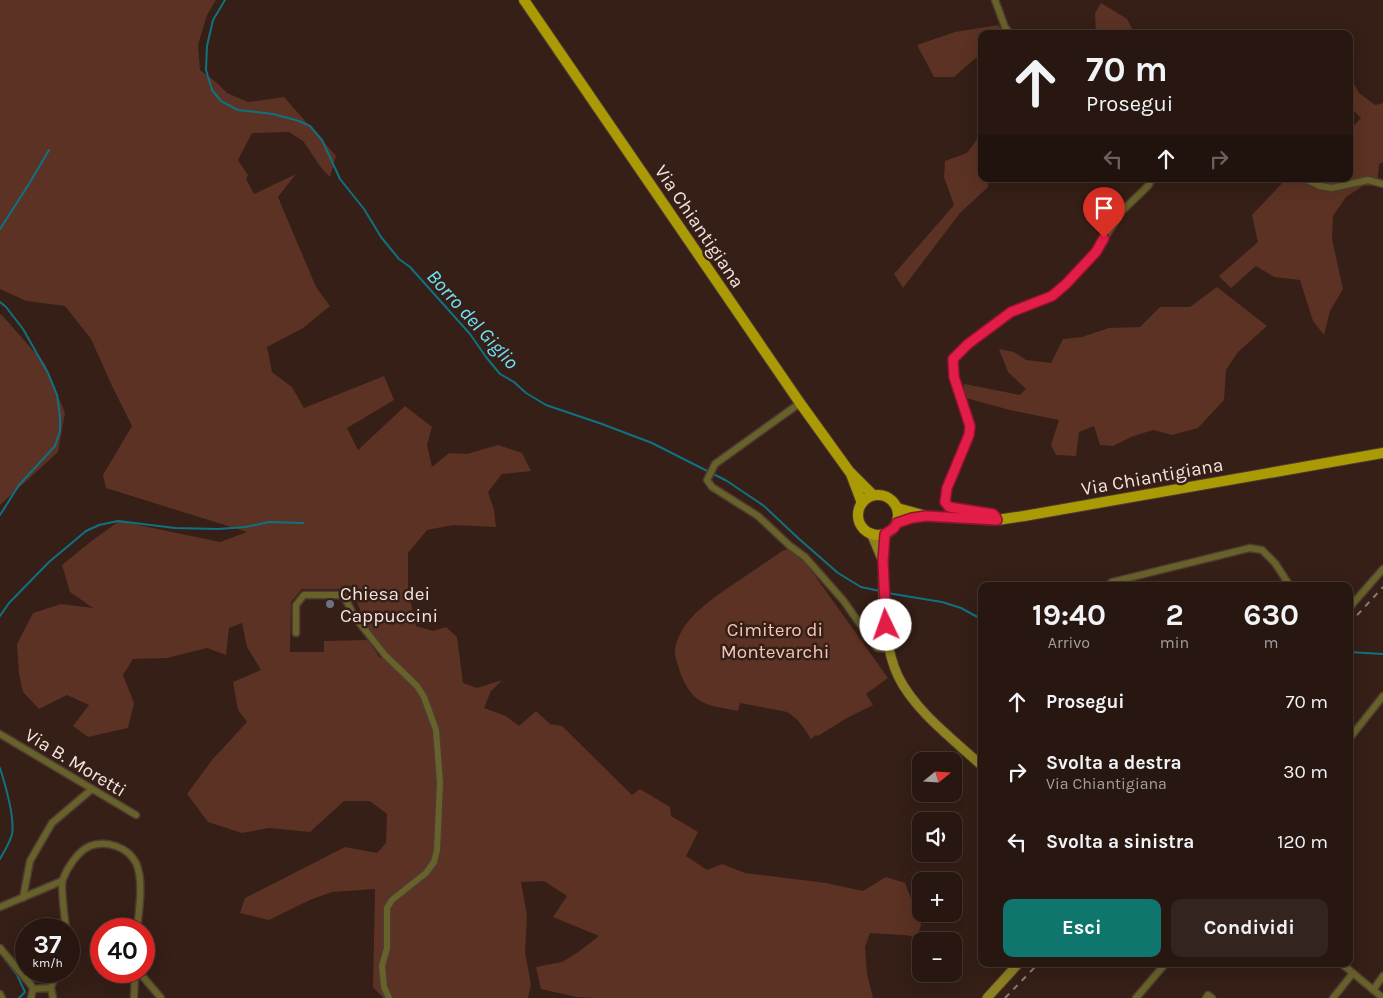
<!DOCTYPE html>
<html lang="it">
<meta charset="utf-8">
<style>
:root{--surface:#281711;--page:#34241f;--text:#f1f3f6;--muted:#a59f9f;--line:#443631;--accent:#0f766e}
body{margin:0;font-family:Karla,sans-serif;background:var(--page);color:var(--text);height:100vh;display:flex;flex-direction:column;font-size:19px;white-space:nowrap}
*{box-sizing:border-box;margin:0}
p{font-size:16px;color:var(--muted)}
.icon{flex:none;width:28px;height:28px;fill:none;stroke:currentColor;stroke-width:2;stroke-linecap:round;stroke-linejoin:round}
.map{position:relative;flex:1;overflow:hidden}
.panel{position:absolute;left:978px;top:582px;width:375px;height:385px;display:flex;flex-direction:column;background:var(--surface);border-radius:10px;box-shadow:0 5px 20px #0002,0 0 0 1px var(--line)}
.panel>*{flex:none}
.banner{position:absolute;left:978px;top:30px;width:375px;height:152px;border-radius:10px;box-shadow:0 5px 20px #0002,0 0 0 1px var(--line);background:#281711;color:var(--text);overflow:hidden}
.needle{width:32px;rotate:72deg}
.buttons{position:absolute;left:912px;top:752px;display:grid;gap:10px}
.buttons a{display:grid;place-items:center;width:50px;height:50px;border-radius:10px;background:var(--surface);box-shadow:0 5px 20px #0002,0 0 0 1px var(--line);font-size:25px}
.speed{position:absolute;left:15px;top:918px;display:flex;gap:10px;font-size:25px;font-weight:700;text-align:center}
.speed>*{display:grid;place-content:center;width:65px;height:65px;border-radius:50%;background:var(--surface);box-shadow:0 5px 20px #0002,0 0 0 1px var(--line);line-height:1}
.speed small{font-size:12px;font-weight:400}
.speed .limit{border:8px solid #d22;background:#fff;color:#111}
.pin{position:absolute;display:grid;place-items:center;width:42px;height:42px;color:#fff;margin:-51px -21px;border-radius:50% 50% 50% 0;rotate:-45deg;box-shadow:0 0 5px #0007}
.pin .icon{rotate:45deg}
.me{position:absolute;width:55px;margin:-28px;rotate:357deg;stroke-linejoin:round;filter:drop-shadow(0 0 4px #0008)}
.turn{display:flex;align-items:center;gap:18px;height:105px;padding:0 25px;font-size:22px}
.turn .icon{width:65px;height:65px;stroke-width:2.5}
.turn b{display:block;font-size:35px;line-height:42px}
.lanes{display:flex;align-items:center;height:48px;padding:0 25px;background:#0003;justify-content:center;gap:25px;direction:ltr}
.lanes .off{opacity:.35}
.eta{display:flex;justify-content:space-evenly;align-items:center;height:85px;text-align:center}
.eta b{font-size:30px;font-weight:700;line-height:35px}
.cta{display:flex;gap:10px;margin-top:auto;padding:10px 25px}
.cta a{flex:1;height:58px;border-radius:10px;background:var(--accent);color:#fff;font-size:20px;font-weight:700;line-height:58px;text-align:center}
.cta a+a{background:var(--page);color:var(--text)}
ul{padding:0;list-style:none}
li{display:flex;align-items:center;gap:15px;height:70px;padding:0 25px}
li div{flex:1}
li b{display:block;font-size:19px}
li em{font-style:normal}
.map>svg:first-child{display:block}
.green{fill:#5b3223;fill-rule:evenodd}
.lines{fill:none;stroke-linecap:round;stroke-linejoin:round}
.stream{stroke:#0f7283;stroke-width:2}
.street-casing{stroke:#503a33;stroke-width:9}
.secondary-casing{stroke:#503a33;stroke-width:11}
.primary-casing{stroke:#503a33;stroke-width:12}
.street{stroke:#67612a;stroke-width:6}
.secondary{stroke:#8d8121;stroke-width:9}
.primary{stroke:#aa9b05;stroke-width:10}
.rail{stroke:#8f7c76;stroke-width:2;stroke-dasharray:6 6;stroke-linecap:butt}
.route-casing{stroke:#92132f;stroke-width:12}
.route{stroke:#e11d48;stroke-width:9}
.worship-dot{fill:#6b7280;stroke:#351f17;stroke-width:2}
.labels{text-anchor:middle;stroke-width:5;stroke-linejoin:round;paint-order:stroke}
.street-label{font-size:19px;fill:#f3e3de;stroke:#351f17}
.poi-label{font-size:19px;fill:#f3e3de;stroke:#351f17;text-anchor:start}
.park-label{font-size:19px;fill:#f2c6b6;stroke:#351f17}
.water-label{font-size:20px;font-style:italic;fill:#6ee2f9;stroke:#351f17}
</style>
<div class="map">
<svg width="1383" height="998" viewBox="0 0 1383 998">
<rect width="100%" height="100%" fill="#351f17"/>
<g class="green">
<path d="M0,0H216L207,15L198,45L200,70L216,82L227,93L248,102L284,97L336,156L330,177L322,169L303,141L289,132L252,133L238,160L248,175L246,179L254,194L296,174L278,197L316,287L330,306L303,328L267,347L272,372L292,387L304,408L384,376L394,400L347,428L358,450L405,406L432,427L427,445L432,467L449,453L467,454L498,445L522,453L531,471L502,474L488,492L494,510L496,527L453,525L427,530L408,553V590L416,626L433,631L446,627L457,637L463,683L477,688L502,680L491,691L484,708L506,716L519,726L536,711L550,724L562,726L632,795L640,789L670,807L671,816L698,832L686,856L707,870L722,864L745,873L826,883L863,891L886,877L905,883L921,925L917,937L904,935L870,933L865,947L867,974L873,998H594L576,997L541,989L536,967L562,962L577,953L599,936L553,917L567,896L544,881L521,882L527,915L525,952L531,985L528,998H383L373,987L375,889L332,892L310,900L269,920L240,913L245,898L345,847L377,853L386,843L387,814L370,801H344L310,832L269,828L242,833L208,822L187,794L212,760L247,722L238,710L233,682L261,670L247,647L242,623L229,628L226,655L207,648L167,658L133,659L123,675L134,703L128,728L88,737L73,726L89,705L67,695L39,709L23,692L19,674L17,644L33,613L61,604L93,608L70,592L62,565L89,543L119,521L220,542L247,532L106,488L103,475L132,426L112,386L91,339L65,306L26,301L0,289ZM302,589H351L362,614L365,627L389,655L380,658L368,640L324,641V652H290L291,602Z"/>
<polygon points="1101,3 1127,19 1135,34 1095,34 1096,33 1095,13"/>
<polygon points="998,25 1006,34 981,34 981,58 978,56 954,77 934,77 917,45 955,32"/>
<polygon points="1349,75 1359,93 1375,105 1383,103 1383,162 1379,164 1377,185 1363,186 1346,197 1333,216 1332,239 1343,289 1330,311 1324,335 1313,321 1300,280 1274,277 1256,266 1231,288 1219,276 1258,242 1252,215 1286,179 1314,179 1319,181 1322,179 1349,179 1349,131 1361,118 1349,106"/>
<polygon points="981,134 981,179 988,179 988,187 960,213 903,288 894,274 954,205 944,177 945,161 967,153"/>
<polygon points="1217,287 1267,326 1238,352 1226,370 1224,400 1198,428 1172,435 1153,430 1131,437 1113,446 1100,445 1094,426 1079,432 1076,456 1056,455 1051,445 1059,420 1010,410 962,397 964,384 1020,395 1026,389 1008,372 999,349 1014,352 1026,360 1051,363 1063,339 1082,337 1109,328 1140,327 1160,307 1190,307"/>
<polygon points="1,314 45,364 65,413 58,452 0,505 0,315"/>
<path d="M788,549L803,559L888,678L866,694L873,705L847,718L818,736L816,735L811,739C804,728 798,718 787,712L740,703L738,711C708,705 694,706 681,675C679,668 674,656 675,649C681,617 714,598 738,581C753,571 768,561 782,551Z"/>
</g>
<g class="lines">
<g class="stream">
<polyline points="225,0 213,20 207,46 206,70 212,90 221,101 238,110 273,114 299,121 310,126 322,140 340,179 364,209 381,237 399,259 410,267 470,334 486,357 500,374 514,382 526,393 546,405 602,424 652,443 727,481 764,506 798,538 838,573 861,587 880,591"/>
<polyline points="0,229 29,184 49,150"/>
<polyline points="0,302 6,307 23,329 48,373 57,395 60,416 60,431 55,446 19,485 0,515"/>
<polyline points="887,593 942,602 961,608 981,619"/>
<polyline points="0,616 9,603 49,562 86,531 99,525 118,521 175,528 218,529 246,527 269,522 303,523"/>
<polyline points="1349,652 1383,654"/>
<path d="M0,768C5,783 15,818 12,834C10,843 4,851 0,859"/>
<polyline points="0,953 17,975 25,992 19,998"/>
</g>
<defs>
<g id="street">
<polyline points="995,0 1005,27 1010,34"/>
<polyline points="1305,179 1320,186 1332,188 1368,180 1383,184"/>
<polyline points="800,403 715,464 707,480 712,487 758,516 790,546 805,557 843,600 877,648 889,649"/>
<polyline points="997,520 995,515 993,514 949,507 945,502 947,489 969,435 970,425 954,377 953,359 968,344 1011,312 1052,296 1066,284 1096,251 1122,211 1148,186 1152,179"/>
<polyline points="1107,586 1112,582 1250,548 1262,550 1275,563 1290,586"/>
<polyline points="1349,608 1383,569"/>
<polyline points="296,633 296,605 304,595 342,595 346,600 354,616 385,655 417,686 424,697 436,730 440,783 437,850 434,862 426,873 392,900 387,908 387,948 382,966 384,987 389,998"/>
<polyline points="0,734 136,815"/>
<polyline points="1349,739 1383,696"/>
<polyline points="23,898 30,861 52,823 92,789"/>
<polyline points="0,907 62,881"/>
<path d="M66,929C65,918 60,887 63,879C67,868 78,851 90,846C107,840 128,847 136,863C144,880 139,910 137,929"/>
<polyline points="0,948 31,985 33,989 31,998"/>
<polyline points="1342,964 1383,998"/>
<polyline points="135,971 144,978 161,998"/>
<polyline points="33,989 51,988"/>
<polyline points="1373,990 1383,976"/>
<polyline points="0,994 2,998"/>
<polyline points="53,998 51,988 56,971"/>
<polyline points="134,998 135,971"/>
<polyline points="1136,998 1165,964"/>
<polyline points="1206,998 1208,995 1212,998"/>
<polyline points="1333,998 1353,973"/>
</g>
<g id="secondary">
<polyline points="871,533 882,559"/>
<path d="M885,534C882,575 880,638 898,676C915,711 953,739 981,765"/>
<polyline points="987,998 1018,964"/>
</g>
<g id="primary">
<polyline points="524,0 800,403 849,471 873,495"/>
<polyline points="851,474 862,503"/>
<circle cx="878" cy="515" r="20"/>
<polyline points="897,508 926,516 997,520 1024,516 1383,453"/>
</g>
</defs>
<use href="#street" class="street-casing"/>
<use href="#secondary" class="secondary-casing"/>
<use href="#primary" class="primary-casing"/>
<use href="#street" class="street"/>
<use href="#secondary" class="secondary"/>
<use href="#primary" class="primary"/>
<g class="rail">
<polyline points="1349,624 1383,587"/>
<polyline points="1005,998 1038,964"/>
</g>
</g>
<g class="lines">
<defs>
<polyline id="route" points="886,625 883,561 885,534 894,528 897,523 912,518 926,516 997,520 995,516 993,514 949,507 945,502 947,488 969,435 970,426 954,377 953,359 968,344 1011,312 1052,296 1066,284 1096,252 1104,238"/>
</defs>
<use href="#route" class="route-casing"/>
<use href="#route" class="route"/>
</g>
<circle class="worship-dot" cx="330" cy="604" r="5"/>
<g class="labels">
<g class="street-label">
<text transform="translate(700 226) rotate(56)" y="7">Via Chiantigiana</text>
<text transform="translate(1152 476) rotate(-10)" y="7">Via Chiantigiana</text>
<text transform="translate(76 762) rotate(31)" y="7">Via B. Moretti</text>
</g>
<g class="poi-label">
<text x="340" y="600">Chiesa dei<tspan x="340" dy="22">Cappuccini</tspan></text>
</g>
<g class="park-label">
<text x="775" y="636">Cimitero di<tspan x="775" dy="22">Montevarchi</tspan></text>
</g>
<g class="water-label">
<text transform="translate(473 319) rotate(48)" y="7">Borro del Giglio</text>
</g>
</g>
</svg>
<div class="buttons">
<a><svg class="needle" viewBox="-14 -14 28 28"><path d="M0-13l5 13h-10z" fill="#e53935"/><path d="M0 13l5-13h-10z" fill="#a59f9f"/></svg></a>
<a><svg class="icon" aria-label="sound" viewBox="0 0 24 24"><path d="M4 9h4l5-4v14l-5-4H4zM17 9q2 3 0 6"/></svg></a>
<a>+</a>
<a>−</a>
</div>
<div class="speed"><div>37<small>km/h</small></div><div class="limit">40</div></div>
<div class="pin" style="left:1104px;top:238px;background:#d93025"><svg class="icon" aria-label="arrive" viewBox="0 0 24 24"><path d="M6 21V4h12l-3 4 3 4H6"/></svg></div>
<svg class="me" style="left:886px;top:625px" viewBox="-20 -20 40 40"><circle r="19" fill="#fff"/><path d="M0-13L10 11 0 6-10 11z" fill="#e11d48"/></svg>
<div class="banner">
<div class="turn"><svg class="icon" aria-label="ahead" viewBox="0 0 24 24"><path d="M12 20V5M6 11l6-6 6 6"/></svg><div><b>70 m</b>Prosegui</div></div>
<div class="lanes"><svg class="icon off" aria-label="left" viewBox="0 0 24 24"><path d="M17 20v-9H6M10 6l-5 5 5 5"/></svg><svg class="icon" aria-label="ahead" viewBox="0 0 24 24"><path d="M12 20V5M6 11l6-6 6 6"/></svg><svg class="icon off" aria-label="right" viewBox="0 0 24 24"><path d="M7 20v-9h11M14 6l5 5-5 5"/></svg></div>
</div>
<section class="panel">
<div class="eta">
<div><b>19:40</b><p>Arrivo</p></div>
<div><b>2</b><p>min</p></div>
<div><b>630</b><p>m</p></div>
</div>
<ul>
<li><svg class="icon" aria-label="ahead" viewBox="0 0 24 24"><path d="M12 20V5M6 11l6-6 6 6"/></svg><div><b>Prosegui</b></div><em>70 m</em></li>
<li><svg class="icon" aria-label="right" viewBox="0 0 24 24"><path d="M7 20v-9h11M14 6l5 5-5 5"/></svg><div><b>Svolta a destra</b><p>Via Chiantigiana</p></div><em>30 m</em></li>
<li><svg class="icon" aria-label="left" viewBox="0 0 24 24"><path d="M17 20v-9H6M10 6l-5 5 5 5"/></svg><div><b>Svolta a sinistra</b></div><em>120 m</em></li>
</ul>
<div class="cta"><a>Esci</a><a>Condividi</a></div>
</section>
</div>
